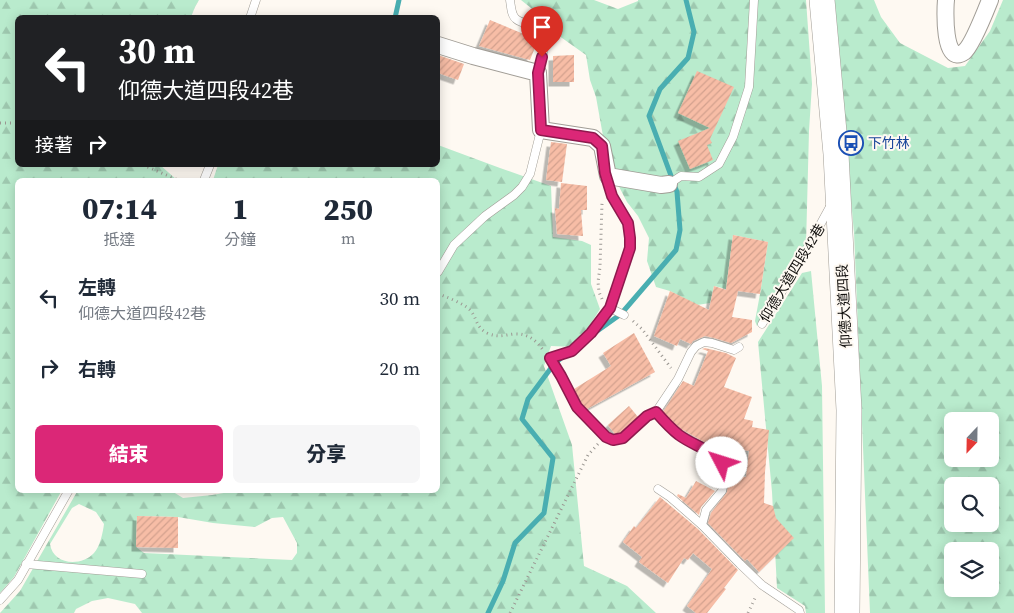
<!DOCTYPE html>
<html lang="zh-TW">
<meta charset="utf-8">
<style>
:root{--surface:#fff;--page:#f6f6f7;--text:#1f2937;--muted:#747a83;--accent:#db2777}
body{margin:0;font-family:"Source Serif 4","Noto Sans TC",serif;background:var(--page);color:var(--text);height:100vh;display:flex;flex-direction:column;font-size:19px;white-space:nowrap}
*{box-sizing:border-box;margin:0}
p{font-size:16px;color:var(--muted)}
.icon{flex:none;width:28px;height:28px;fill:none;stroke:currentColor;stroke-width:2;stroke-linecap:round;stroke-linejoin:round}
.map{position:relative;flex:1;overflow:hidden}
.drawer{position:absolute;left:15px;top:178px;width:425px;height:315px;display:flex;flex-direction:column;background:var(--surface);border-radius:8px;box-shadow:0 2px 12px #0003}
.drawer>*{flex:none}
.guide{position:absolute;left:15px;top:15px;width:425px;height:152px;border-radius:8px;box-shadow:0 2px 12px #0003;background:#202124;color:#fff;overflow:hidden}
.needle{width:32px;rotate:202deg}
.tools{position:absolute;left:944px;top:412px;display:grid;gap:10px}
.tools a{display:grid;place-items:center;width:55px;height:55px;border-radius:8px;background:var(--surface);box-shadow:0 2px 12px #0003;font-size:25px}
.pin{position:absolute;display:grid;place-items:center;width:42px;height:42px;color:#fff;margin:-51px -21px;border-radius:50% 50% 50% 0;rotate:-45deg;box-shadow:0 0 5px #0007}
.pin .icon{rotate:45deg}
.me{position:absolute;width:55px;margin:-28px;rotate:310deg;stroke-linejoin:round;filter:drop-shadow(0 0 4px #0008)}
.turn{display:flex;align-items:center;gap:18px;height:105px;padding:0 20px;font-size:22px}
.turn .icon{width:65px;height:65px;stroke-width:2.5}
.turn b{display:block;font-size:35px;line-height:42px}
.then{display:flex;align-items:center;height:48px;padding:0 20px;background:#0003;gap:10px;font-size:19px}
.eta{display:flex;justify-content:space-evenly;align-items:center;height:85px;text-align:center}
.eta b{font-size:30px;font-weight:800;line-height:35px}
.primary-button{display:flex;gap:10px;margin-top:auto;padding:10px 20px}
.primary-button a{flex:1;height:58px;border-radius:8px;background:var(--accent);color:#fff;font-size:20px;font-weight:800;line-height:58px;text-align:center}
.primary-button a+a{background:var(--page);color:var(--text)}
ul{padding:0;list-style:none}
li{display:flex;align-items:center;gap:15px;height:70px;padding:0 20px}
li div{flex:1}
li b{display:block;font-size:19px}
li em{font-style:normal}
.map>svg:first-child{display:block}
.forest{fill:url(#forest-firs);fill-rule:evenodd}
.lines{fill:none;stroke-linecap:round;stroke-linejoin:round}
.stream{stroke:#49aeb1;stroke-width:5}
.building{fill:url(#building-hatch);filter:url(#shadow)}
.lane-casing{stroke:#a19d96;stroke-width:9}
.street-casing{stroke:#a19d96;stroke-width:18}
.primary-casing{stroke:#a19d96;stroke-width:26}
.path{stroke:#9b9792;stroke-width:3;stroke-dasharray:1 4;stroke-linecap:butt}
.lane{stroke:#fff;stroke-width:8}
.street{stroke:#fff;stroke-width:16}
.primary{stroke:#fff;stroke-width:25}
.route-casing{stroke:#8e194d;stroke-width:12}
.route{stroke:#db2777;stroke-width:9}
.labels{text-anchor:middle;stroke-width:4;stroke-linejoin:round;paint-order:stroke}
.transit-label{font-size:14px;fill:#164399;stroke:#fef9f2;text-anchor:start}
.street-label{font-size:14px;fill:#0f0d0b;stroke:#fef9f2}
</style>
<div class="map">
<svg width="1014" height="613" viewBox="0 0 1014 613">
<defs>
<pattern id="forest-firs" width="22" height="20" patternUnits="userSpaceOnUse" patternTransform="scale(1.25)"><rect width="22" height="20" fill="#b9ebcd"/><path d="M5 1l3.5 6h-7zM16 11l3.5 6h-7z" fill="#9ec8af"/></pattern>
<pattern id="building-hatch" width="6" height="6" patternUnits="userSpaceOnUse" patternTransform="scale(1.25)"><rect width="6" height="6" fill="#f7bda6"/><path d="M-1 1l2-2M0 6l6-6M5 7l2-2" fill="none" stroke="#d3a18e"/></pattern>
<filter id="shadow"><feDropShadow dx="-4.5" dy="4.5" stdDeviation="0" flood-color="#0004"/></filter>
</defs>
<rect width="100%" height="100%" fill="#fef9f2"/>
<g class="forest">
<polygon points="0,0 199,0 195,7 191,17 18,18 18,165 160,165 177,180 18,180 18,490 62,490 14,577 0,593"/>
<polygon points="521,0 594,0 618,9 638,1 638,0 806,0 812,84 809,131 806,245 760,323 757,326 755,321 760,294 768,242 733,235 726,289 714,286 710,303 697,305 670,291 656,287 647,261 649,238 638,216 627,202 614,177 603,136 596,97 590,80 586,55 555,33 531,8"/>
<path d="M833,0H874L881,17L900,43L948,68L965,66L990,31L1003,0H1014V613H870L854,233ZM952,421H990V459H952ZM952,486H990V524H952ZM952,551H990V589H952Z"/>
<path d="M438,145L500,168L551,186L553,237L582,241L591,245V284L600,309L576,347L551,346L544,366L572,445L584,566L627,586L656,613H142L135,604L108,598L92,601L76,609L74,613H0L20,591L78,490H170L183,498L212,495L241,490H438V180H213L218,165H438ZM79,504L96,512L104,524C103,532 100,547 94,553C81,567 53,565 50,544L72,508ZM137,516L178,517L213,523L255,527L272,518L283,517L297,543V553L292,560L144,553L136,547Z"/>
<polygon points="811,271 822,386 825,613 806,613 805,606 777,588 772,492 758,342 802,273"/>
</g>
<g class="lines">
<g class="stream">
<polyline points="395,18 399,0"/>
<polyline points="593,334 621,314 676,250 680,230 677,192 649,116 660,89 688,58 694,32 686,0"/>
<polyline points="488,613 503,581 515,543 544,513 553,458 522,419 528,399 554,364 566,354"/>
</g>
</g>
<g class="building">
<polygon points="490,20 538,40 530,60 479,46"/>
<polygon points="438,55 464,64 458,80 438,73"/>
<polygon points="574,55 574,82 553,82 553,56"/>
<polygon points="697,71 734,87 710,139 712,143 707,145 713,160 690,169 678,141 710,128 678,113"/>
<polygon points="551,142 567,144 562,182 546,180"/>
<polygon points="561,183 587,186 587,210 581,210 583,236 557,234 555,208 559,209"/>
<polygon points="733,235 768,242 760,294 738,291 732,317 752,320 752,332 731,343 714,338 705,336 693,341 691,344 680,339 677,346 654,336 670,291 709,310 714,286 726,290"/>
<polygon points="634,333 655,372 587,409 582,404 574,389 611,366 603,353"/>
<polygon points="705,348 726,353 736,358 724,387 752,397 744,419 753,421 752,427 769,430 765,472 764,503 773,506 776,518 794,538 759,572 747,559 745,561 708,523 711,513 727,492 730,476 746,477 749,451 708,444 681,429 663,412 683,381 694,386 708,351 702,349"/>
<polygon points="629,406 638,417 620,433 615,434 608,425"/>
<polygon points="696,481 715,491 701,507 699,515 677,496 678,494 686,498"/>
<polygon points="660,497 698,529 738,570 724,588 726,589 707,613 696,613 687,606 712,569 693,553 688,560 684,558 668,583 639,562 642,557 623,542 634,526 636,528"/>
<polygon points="137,516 178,517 178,548 136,547"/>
</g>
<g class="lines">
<defs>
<g id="lane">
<path d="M510,0C511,6 511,15 516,19C524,26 544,24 545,37C546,47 540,63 538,73"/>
<polyline points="250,18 256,0"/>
<path d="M606,176C608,183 610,189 612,195C621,216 632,222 630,247L610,308"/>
<polyline points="204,180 210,165"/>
<polyline points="669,184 681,176 699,177 719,164 733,137 749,87 754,0"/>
<polyline points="438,272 454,245 485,216 514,195 522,187 530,174 541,130"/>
<path d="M624,315L610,308L591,333L572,351L549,358L561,376L577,407L606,437L613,440L623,438L647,416L656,412C664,421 672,430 681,436C707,452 732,453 722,491L706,510L702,525L740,564L762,585L799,610L800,613"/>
<polyline points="762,324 797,267 831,205"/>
<polyline points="656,412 678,379 691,352 696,346 704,342 712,343 734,350 739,347"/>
<polyline points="658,489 670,497 702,525"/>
<polyline points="26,564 142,574"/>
<polyline points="0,600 18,580 69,490"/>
</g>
<g id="street">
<path d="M946,0C945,9 943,67 964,52C972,46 986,10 990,0"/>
<polyline points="438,45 473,56 538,73 541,130 593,138 602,146 608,176 661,185 669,184"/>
</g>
<polyline id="primary" points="822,0 836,154 849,410 847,613"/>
</defs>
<use href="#lane" class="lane-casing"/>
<use href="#street" class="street-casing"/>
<use href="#primary" class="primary-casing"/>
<g class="path">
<polyline points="0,123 18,123"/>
<polyline points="143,165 178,180"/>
<path d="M438,294C445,296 464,304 469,309C477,316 475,327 487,333C498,338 504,335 514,334C527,333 536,340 543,350"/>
<polyline points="602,299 599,292 598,282 600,267 602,203"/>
<polyline points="633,321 642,329 671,368"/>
<polyline points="510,613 581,469 588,455 598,444"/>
<polyline points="748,613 756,596"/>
</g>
<use href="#lane" class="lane"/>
<use href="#street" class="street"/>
<use href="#primary" class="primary"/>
</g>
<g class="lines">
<defs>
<path id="route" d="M542,57L538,73L541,130L593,138L602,146L605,173L612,196L628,223L630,238V248L610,308L591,333L572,351L550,358L561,376L577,407L606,437L613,440L623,438L647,416L656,412C663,420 670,428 679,435C694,446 709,448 722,463"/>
</defs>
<use href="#route" class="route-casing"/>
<use href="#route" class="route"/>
</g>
<defs>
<symbol id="bus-ring" viewBox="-11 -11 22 22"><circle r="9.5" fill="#fef9f2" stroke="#1a4fb4" stroke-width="1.5"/><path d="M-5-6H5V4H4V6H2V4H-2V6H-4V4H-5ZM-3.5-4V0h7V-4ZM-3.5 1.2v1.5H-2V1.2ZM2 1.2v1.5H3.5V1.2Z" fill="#1a4fb4"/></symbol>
</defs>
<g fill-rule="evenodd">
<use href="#bus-ring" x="837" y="129" width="28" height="28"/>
</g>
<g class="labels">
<g class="transit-label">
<text x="868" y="148">下竹林</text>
</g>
<g class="street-label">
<text transform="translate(792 273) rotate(-59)" y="5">仰德大道四段42巷</text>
<text transform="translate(844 306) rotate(-93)" y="5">仰德大道四段</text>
</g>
</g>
</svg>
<div class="tools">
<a><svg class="needle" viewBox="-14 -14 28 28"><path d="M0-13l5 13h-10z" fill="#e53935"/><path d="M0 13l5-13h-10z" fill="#747a83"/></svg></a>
<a><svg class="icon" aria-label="search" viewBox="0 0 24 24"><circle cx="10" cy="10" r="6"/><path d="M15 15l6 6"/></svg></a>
<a><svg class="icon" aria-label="layers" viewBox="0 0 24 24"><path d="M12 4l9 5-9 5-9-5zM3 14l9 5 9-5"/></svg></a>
</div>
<div class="pin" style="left:542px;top:57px;background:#d93025"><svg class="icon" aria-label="arrive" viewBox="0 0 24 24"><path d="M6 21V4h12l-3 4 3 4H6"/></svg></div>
<svg class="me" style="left:722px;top:463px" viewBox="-20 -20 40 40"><circle r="19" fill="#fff"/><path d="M0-13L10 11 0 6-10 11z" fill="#db2777"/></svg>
<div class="guide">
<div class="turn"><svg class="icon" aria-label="left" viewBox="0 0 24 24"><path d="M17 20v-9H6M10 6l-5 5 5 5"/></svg><div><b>30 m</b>仰德大道四段42巷</div></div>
<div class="then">接著<svg class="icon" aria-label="right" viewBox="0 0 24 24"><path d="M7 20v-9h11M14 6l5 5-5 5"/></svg></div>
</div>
<section class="drawer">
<div class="eta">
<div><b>07:14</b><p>抵達</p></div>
<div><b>1</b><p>分鐘</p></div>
<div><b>250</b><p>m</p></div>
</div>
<ul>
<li><svg class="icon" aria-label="left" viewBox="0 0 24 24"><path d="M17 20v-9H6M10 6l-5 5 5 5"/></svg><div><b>左轉</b><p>仰德大道四段42巷</p></div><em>30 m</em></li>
<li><svg class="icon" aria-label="right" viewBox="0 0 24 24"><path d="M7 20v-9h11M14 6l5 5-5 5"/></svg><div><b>右轉</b></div><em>20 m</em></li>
</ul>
<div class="primary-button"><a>結束</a><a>分享</a></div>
</section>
</div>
